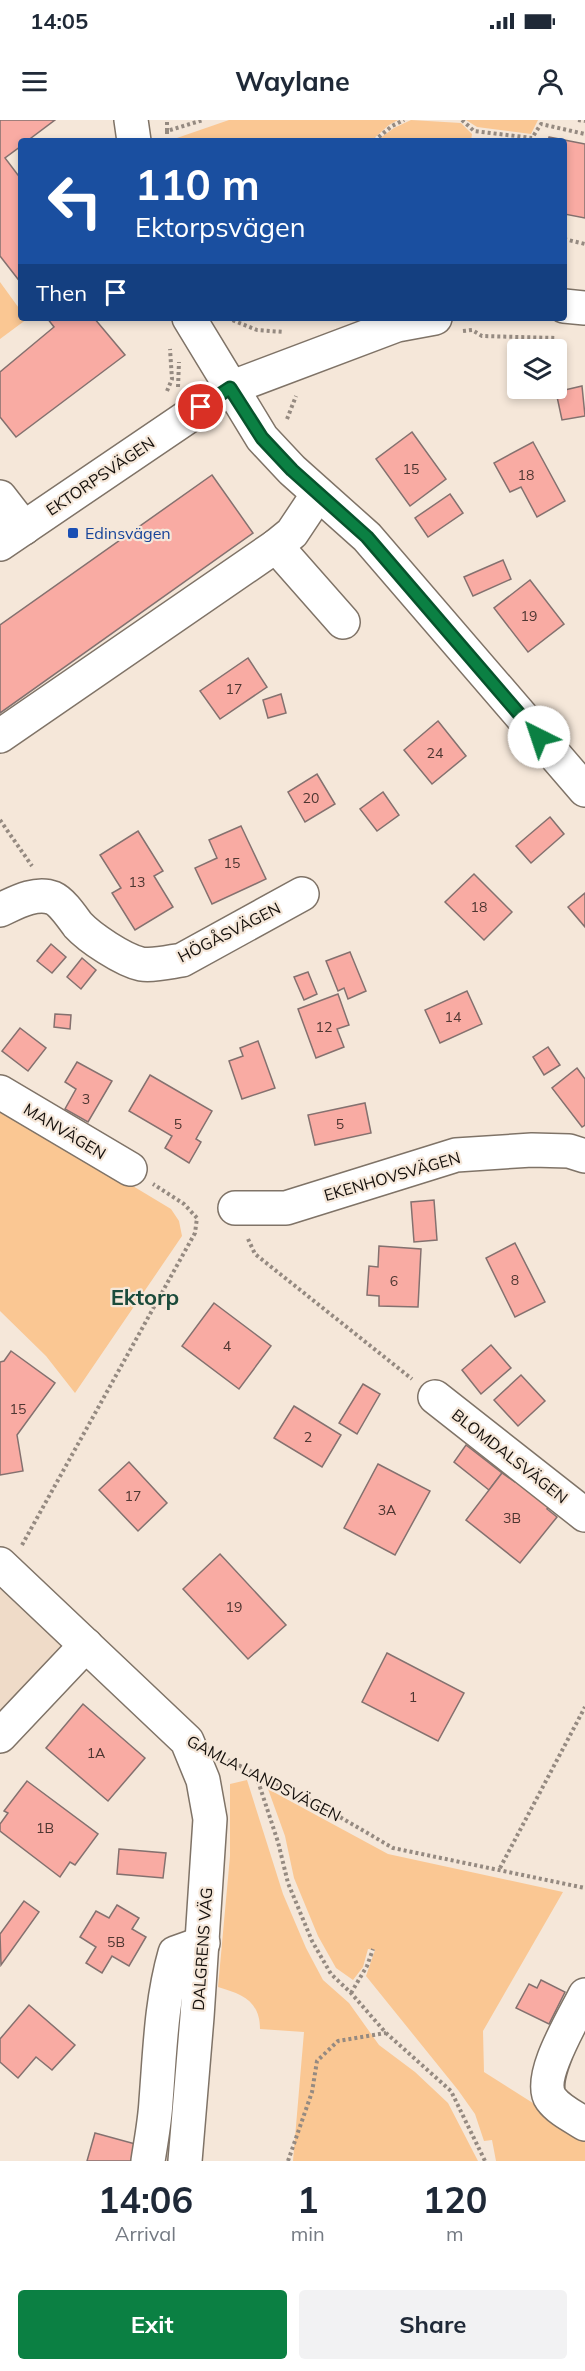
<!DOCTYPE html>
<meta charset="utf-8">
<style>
:root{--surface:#fff;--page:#f2f2f3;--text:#1f2937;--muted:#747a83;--accent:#0b8043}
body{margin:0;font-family:Mulish,sans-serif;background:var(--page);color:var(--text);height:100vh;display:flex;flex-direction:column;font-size:22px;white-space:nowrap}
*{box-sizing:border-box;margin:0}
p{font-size:20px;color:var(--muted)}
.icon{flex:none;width:33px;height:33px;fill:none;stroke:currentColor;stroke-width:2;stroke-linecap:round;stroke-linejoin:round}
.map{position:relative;height:2041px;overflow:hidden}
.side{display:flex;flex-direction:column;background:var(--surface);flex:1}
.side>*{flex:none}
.top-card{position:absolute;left:18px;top:18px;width:549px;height:183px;border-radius:6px;box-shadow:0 3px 9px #0003;background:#1a4fa0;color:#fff;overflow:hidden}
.buttons{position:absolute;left:507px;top:219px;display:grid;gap:12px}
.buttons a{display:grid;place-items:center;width:60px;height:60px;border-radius:6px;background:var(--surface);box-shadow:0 3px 9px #0003;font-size:30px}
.pin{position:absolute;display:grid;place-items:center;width:51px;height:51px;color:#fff;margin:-26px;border:3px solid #fff;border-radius:50%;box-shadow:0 2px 6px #0007}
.me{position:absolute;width:66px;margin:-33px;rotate:319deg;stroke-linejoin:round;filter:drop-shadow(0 0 4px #0008)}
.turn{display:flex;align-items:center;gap:21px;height:126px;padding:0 18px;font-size:27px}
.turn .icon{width:78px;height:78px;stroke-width:2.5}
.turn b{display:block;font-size:42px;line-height:51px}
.then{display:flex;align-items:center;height:57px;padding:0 18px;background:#0003;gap:12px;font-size:22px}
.eta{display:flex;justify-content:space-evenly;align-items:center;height:102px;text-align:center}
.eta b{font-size:36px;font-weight:700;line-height:42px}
.action{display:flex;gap:12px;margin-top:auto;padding:12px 18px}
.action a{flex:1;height:69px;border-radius:6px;background:var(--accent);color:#fff;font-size:24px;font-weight:700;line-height:69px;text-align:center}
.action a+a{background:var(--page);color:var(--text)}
.status{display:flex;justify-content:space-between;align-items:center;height:42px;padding:0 30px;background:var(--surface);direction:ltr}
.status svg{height:16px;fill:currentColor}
header{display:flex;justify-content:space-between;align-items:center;height:78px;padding:0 18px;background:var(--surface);font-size:27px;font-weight:700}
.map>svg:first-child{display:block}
.built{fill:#efdbc8}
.green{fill:#fac793}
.building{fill:#f9aba3;stroke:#84716f;stroke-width:1.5}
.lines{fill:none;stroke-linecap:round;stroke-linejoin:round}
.minor-casing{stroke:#7f7367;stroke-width:36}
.path{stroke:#958a81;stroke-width:4;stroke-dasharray:3 3;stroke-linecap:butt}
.minor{stroke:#fff;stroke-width:33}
.route-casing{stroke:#07532c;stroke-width:15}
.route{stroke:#0b8043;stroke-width:10}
.transit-dot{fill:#1a4fb4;stroke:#f5e7d9;stroke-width:2}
.labels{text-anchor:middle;stroke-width:4.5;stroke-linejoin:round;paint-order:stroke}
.number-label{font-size:14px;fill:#4d3631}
.street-label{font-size:16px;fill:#140f0b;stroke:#f5e7d9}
.transit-label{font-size:16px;fill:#164399;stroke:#f5e7d9;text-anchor:start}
.district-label{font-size:22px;font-weight:bold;fill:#1b4b3b;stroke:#f5e7d9}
</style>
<div class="status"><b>14:05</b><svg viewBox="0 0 49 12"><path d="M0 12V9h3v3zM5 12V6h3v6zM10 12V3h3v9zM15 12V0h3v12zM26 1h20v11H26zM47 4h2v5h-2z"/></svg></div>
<header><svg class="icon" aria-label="menu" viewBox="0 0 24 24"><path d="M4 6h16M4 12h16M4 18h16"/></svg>Waylane<svg class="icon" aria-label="person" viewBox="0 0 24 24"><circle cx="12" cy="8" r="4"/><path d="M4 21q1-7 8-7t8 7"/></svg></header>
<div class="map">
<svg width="585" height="2041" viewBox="0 0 585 2041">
<rect width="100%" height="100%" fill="#f5e7d9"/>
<polygon class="built" points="0,1457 74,1525 0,1607"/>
<g class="green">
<polygon points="229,0 398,0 389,5 371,21 174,21 174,19"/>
<polygon points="411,0 461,3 472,14 471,21 376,21 394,8"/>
<polygon points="466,0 538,0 531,14 477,7"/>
<polygon points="0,162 21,191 21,198 27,199 0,219"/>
<polygon points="0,986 171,1089 179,1101 182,1116 75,1273 46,1236 0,1191"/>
<path d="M247,1660L283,1774L306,1828L323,1860L349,1883L379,1925L415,1952L448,1983L478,2041H293L304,1912L260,1909C260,1881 242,1874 218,1867L230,1736V1664Z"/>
<polygon points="268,1669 388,1734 563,1772 483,1911 484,1952 585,2016 585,2041 496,2041 492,2020 484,2021 475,1994 458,1970 366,1856 375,1830 368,1829 363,1847 353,1860 336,1848 318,1816 294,1758 285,1716"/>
</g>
<g class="building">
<polygon points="0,0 55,0 27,21 21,21 21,26 5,38 21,59 21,163 0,136"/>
<polygon points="549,17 585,24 585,98 564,94 564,21 548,21"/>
<polygon points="47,198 94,198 125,235 16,317 0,297 0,252 54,207"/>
<polygon points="582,266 585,296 562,300 556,272"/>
<polygon points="412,312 446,359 410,386 376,339"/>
<polygon points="533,322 565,381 537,397 521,367 510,372 494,343"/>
<polygon points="212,355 253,413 0,593 0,505"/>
<polygon points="450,374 463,393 428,417 415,398"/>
<polygon points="503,440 511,459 473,476 464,457"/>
<polygon points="530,460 564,504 528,532 494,488"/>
<polygon points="248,538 267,567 220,599 200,571"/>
<polygon points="281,574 286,593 268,598 263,580"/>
<polygon points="438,601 466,636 432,664 404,630"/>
<polygon points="317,654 335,684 305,702 288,672"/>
<polygon points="383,672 399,695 377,711 360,689"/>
<polygon points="550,697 564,714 531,743 516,726"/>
<polygon points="241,706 266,759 212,784 195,748 217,738 209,720"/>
<polygon points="138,711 163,751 154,756 173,787 135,810 112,773 121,768 100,735"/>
<polygon points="474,754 512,792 484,820 445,782"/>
<polygon points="585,773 585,807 568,787"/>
<polygon points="51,824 66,837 52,853 37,841"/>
<polygon points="350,832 366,871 348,879 344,868 338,871 326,841"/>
<polygon points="82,838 96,850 81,869 67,857"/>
<polygon points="308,852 317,874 304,880 294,857"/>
<polygon points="467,871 482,904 440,923 425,890"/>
<polygon points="338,874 349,905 337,909 344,927 316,938 298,889"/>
<polygon points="55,894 71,895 70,909 54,907"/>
<polygon points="20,908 46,928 28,951 2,931"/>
<polygon points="258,921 275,968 242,979 229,941 243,936 240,928"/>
<polygon points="548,927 560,945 544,955 533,937"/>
<polygon points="77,942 112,961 88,1002 65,989 76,969 65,962"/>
<polygon points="577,948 585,959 585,1005 582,1007 552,968"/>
<polygon points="150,955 212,991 196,1019 201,1022 189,1043 165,1028 172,1016 129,991"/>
<polygon points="365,983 371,1013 315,1025 308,995"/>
<polygon points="434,1080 437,1120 414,1122 411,1082"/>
<polygon points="515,1123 545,1182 515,1197 486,1138"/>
<polygon points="379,1126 421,1129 418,1187 379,1186 379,1176 367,1175 369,1146 378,1147"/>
<polygon points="214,1183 271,1226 239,1269 182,1226"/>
<polygon points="491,1225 511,1248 481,1274 462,1250"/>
<polygon points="11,1231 55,1263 17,1315 23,1351 0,1355 0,1242 4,1241"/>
<polygon points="521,1255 545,1281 518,1306 494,1280"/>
<polygon points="363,1264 380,1274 357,1314 339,1303"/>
<polygon points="294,1286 341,1315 322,1347 274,1318"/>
<polygon points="466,1325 502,1353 489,1370 454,1342"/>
<polygon points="129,1342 167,1383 138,1411 99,1370"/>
<polygon points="378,1344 430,1371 395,1435 344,1408"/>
<polygon points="502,1353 515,1362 522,1354 554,1380 547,1389 557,1397 520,1443 466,1400"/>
<polygon points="220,1434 286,1505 248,1539 183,1469"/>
<polygon points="387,1533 464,1573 438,1621 362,1582"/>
<polygon points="83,1584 145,1638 108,1681 46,1628"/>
<polygon points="27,1661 98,1714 75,1745 70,1742 60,1757 0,1711 0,1704 8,1693 4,1691"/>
<polygon points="119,1729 166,1733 163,1758 117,1754"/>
<polygon points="24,1781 39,1792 1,1845 0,1814"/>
<polygon points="117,1785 139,1798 132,1809 146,1817 129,1846 112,1836 102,1853 86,1843 96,1827 80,1817 96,1791 109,1798"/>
<polygon points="541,1860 565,1872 549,1904 516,1888 529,1864 537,1868"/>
<polygon points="29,1885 75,1925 52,1950 36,1937 18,1958 0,1942 0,1919"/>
<polygon points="95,2013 139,2025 135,2041 87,2041"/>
</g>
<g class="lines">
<defs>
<g id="minor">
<polyline points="131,0 134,21"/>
<polyline points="564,186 585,188"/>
<polyline points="189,198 262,318 292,350 367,417 585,670"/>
<polyline points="0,377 24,408"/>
<polyline points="0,424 230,268 397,205 435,198"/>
<polyline points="276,426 343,502"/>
<polyline points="0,616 276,426 292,413 318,374"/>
<path d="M0,790C15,783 36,771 53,778C62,782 72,797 78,805C90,818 123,840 141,844C154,846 169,842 182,840L302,774"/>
<polyline points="0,972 130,1049"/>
<polyline points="235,1088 286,1088 456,1035 532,1030 569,1031 585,1036"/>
<polyline points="435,1277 585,1395"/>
<polyline points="0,1444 187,1621 203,1660 210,1699 197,1897 185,2041"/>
<polyline points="0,1616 86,1525"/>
<path d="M585,1875C575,1896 536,1958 551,1979C559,1990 574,1997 585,2004"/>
<path d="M148,2041C151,2021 155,2001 156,1981C160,1931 161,1882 175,1833L203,1823"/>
</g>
</defs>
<use href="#minor" class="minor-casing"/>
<g class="path">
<polyline points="462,0 474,11 532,18 541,4 585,14"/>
<polyline points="578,0 585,1"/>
<polyline points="167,11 167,0"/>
<polyline points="167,14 167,11 203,0"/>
<polyline points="374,21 392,6 404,0"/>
<polyline points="564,119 585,124"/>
<polyline points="227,198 257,210 284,212"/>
<polyline points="463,211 472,210 482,216 556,218"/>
<polyline points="178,267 179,242"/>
<polyline points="167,271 172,259 170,229"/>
<polyline points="287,299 296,276"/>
<polyline points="0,700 32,746"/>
<polyline points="248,1119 255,1134 412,1259"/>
<polyline points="22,1425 195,1113 197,1098 184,1084 153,1064"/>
<polyline points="228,1640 321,1686 393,1728 585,1768"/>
<polyline points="256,1655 278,1722 288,1763 312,1821 331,1854 351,1873 386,1913 451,1971 485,2041"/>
<polyline points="500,1748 585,1587"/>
<polyline points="351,1873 367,1846 373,1829"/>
<polyline points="288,2041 312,1972 317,1941 338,1921 386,1913"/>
</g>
<use href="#minor" class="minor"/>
</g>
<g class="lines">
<defs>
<polyline id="route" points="201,287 230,268 262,318 292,350 367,417 539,617"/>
</defs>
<use href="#route" class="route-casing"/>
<use href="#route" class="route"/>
</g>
<rect class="transit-dot" x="67" y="407" width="12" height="12" rx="3"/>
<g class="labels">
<g class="number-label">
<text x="411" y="354">15</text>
<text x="526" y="360">18</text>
<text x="529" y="501">19</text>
<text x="234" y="574">17</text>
<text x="435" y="638">24</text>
<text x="311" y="683">20</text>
<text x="232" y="748">15</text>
<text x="137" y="767">13</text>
<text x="479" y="792">18</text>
<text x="453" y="902">14</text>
<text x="324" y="912">12</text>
<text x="86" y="984">3</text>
<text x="178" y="1009">5</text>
<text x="340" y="1009">5</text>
<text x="515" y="1165">8</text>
<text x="394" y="1166">6</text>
<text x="227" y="1231">4</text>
<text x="18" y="1294">15</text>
<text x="308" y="1322">2</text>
<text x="133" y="1381">17</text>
<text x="387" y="1395">3A</text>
<text x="512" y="1403">3B</text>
<text x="234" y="1492">19</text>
<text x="413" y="1582">1</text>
<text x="96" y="1638">1A</text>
<text x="45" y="1713">1B</text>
<text x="116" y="1827">5B</text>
</g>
<g class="street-label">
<text transform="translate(100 356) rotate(-34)" y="6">EKTORPSVÄGEN</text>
<text transform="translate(229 812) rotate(-27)" y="6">HÖGÅSVÄGEN</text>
<text transform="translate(65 1011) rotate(31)" y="6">MANVÄGEN</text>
<text transform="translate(392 1056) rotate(-16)" y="6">EKENHOVSVÄGEN</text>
<text transform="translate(510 1336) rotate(38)" y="6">BLOMDALSVÄGEN</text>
<text transform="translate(264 1658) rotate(27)" y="6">GAMLA LANDSVÄGEN</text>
<text transform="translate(202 1829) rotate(-86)" y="6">DALGRENS VÄG</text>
</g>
<g class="transit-label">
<text x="85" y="419">Edinsvägen</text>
</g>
<g class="district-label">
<text x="145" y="1185">Ektorp</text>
</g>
</g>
</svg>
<div class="buttons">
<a><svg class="icon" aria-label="layers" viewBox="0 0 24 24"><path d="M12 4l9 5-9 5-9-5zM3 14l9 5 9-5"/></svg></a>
</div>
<div class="pin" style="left:201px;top:287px;background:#d93025"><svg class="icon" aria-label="arrive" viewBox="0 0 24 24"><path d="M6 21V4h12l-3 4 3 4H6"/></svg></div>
<svg class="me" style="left:539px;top:617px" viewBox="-20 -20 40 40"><circle r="19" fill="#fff"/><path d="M0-13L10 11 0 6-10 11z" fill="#0b8043"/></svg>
<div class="top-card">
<div class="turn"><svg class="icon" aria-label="left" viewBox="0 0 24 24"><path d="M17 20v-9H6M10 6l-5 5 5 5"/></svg><div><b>110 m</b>Ektorpsvägen</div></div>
<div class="then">Then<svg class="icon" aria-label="arrive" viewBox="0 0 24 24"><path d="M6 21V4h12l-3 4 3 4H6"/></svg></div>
</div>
</div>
<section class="side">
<div class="eta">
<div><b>14:06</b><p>Arrival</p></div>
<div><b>1</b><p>min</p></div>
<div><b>120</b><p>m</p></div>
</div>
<div class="action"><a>Exit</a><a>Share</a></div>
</section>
